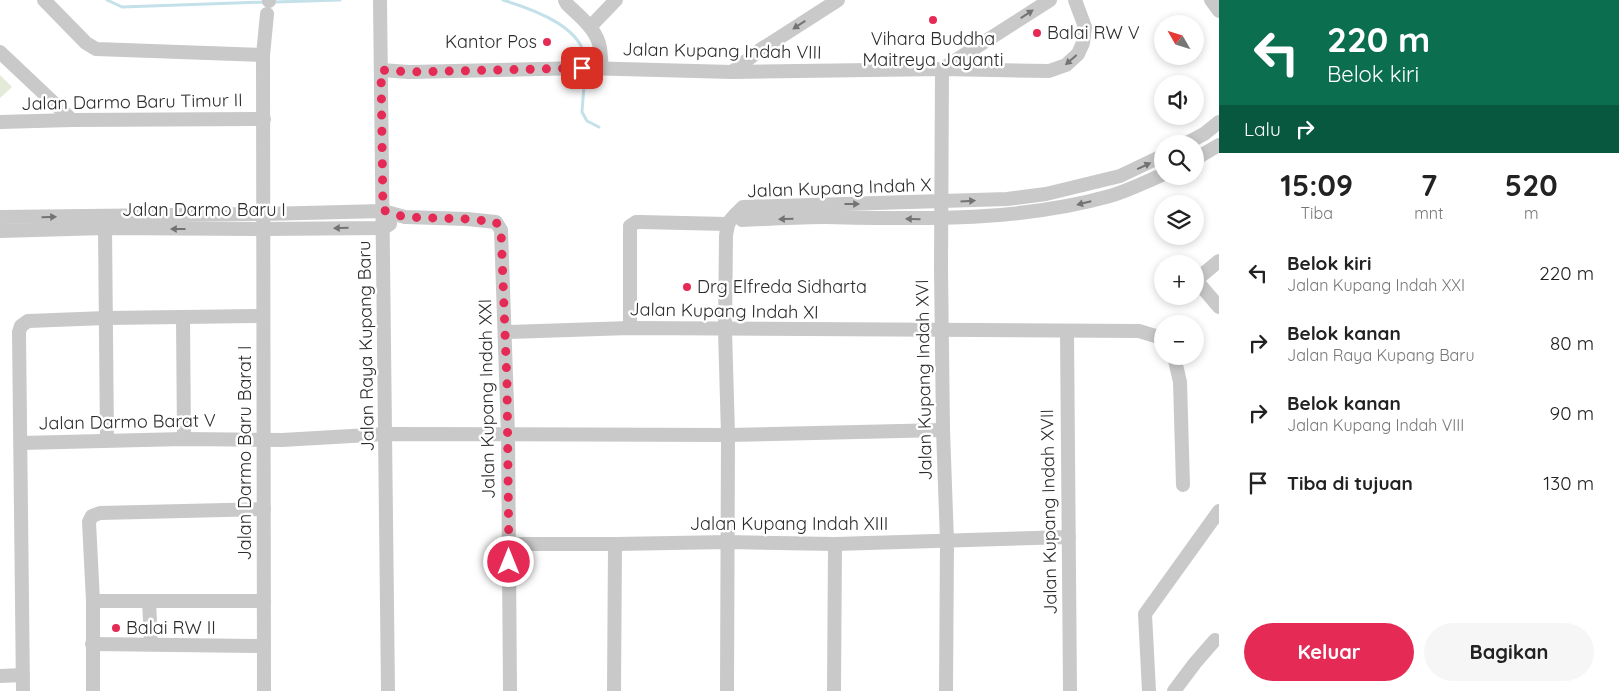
<!DOCTYPE html>
<html lang="id">
<meta charset="utf-8">
<style>
:root{--surface:#fff;--page:#f6f6f6;--text:#222;--muted:#767676;--accent:#e52b55}
body{margin:0;font-family:Quicksand,sans-serif;background:var(--page);color:var(--text);height:100vh;display:flex;flex-direction:column;font-size:19px;white-space:nowrap}
*{box-sizing:border-box;margin:0}
p{font-size:16px;color:var(--muted)}
.icon{flex:none;width:28px;height:28px;fill:none;stroke:currentColor;stroke-width:2;stroke-linecap:round;stroke-linejoin:round}
.map{position:relative;flex:1;overflow:hidden}
.drawer{display:flex;flex-direction:column;background:var(--surface);width:400px}
.drawer>*{flex:none}
.banner{background:#0b6e4f;color:#fff;overflow:hidden}
.needle{width:32px;rotate:309deg}
.controls{position:absolute;left:1154px;top:15px;display:grid;gap:10px}
.controls a{display:grid;place-items:center;width:50px;height:50px;border-radius:50%;background:var(--surface);box-shadow:0 2px 8px #0003;font-size:25px}
.pin{position:absolute;display:grid;place-items:center;width:42px;height:42px;color:#fff;margin:-21px;border-radius:10px;box-shadow:0 2px 8px #0006}
.me{position:absolute;width:55px;margin:-28px;rotate:0deg;stroke-linejoin:round;filter:drop-shadow(0 0 4px #0008)}
.turn{display:flex;align-items:center;gap:18px;height:105px;padding:0 25px;font-size:22px}
.turn .icon{width:65px;height:65px;stroke-width:2.5}
.turn b{display:block;font-size:35px;line-height:42px}
.then{display:flex;align-items:center;height:48px;padding:0 25px;background:#0003;gap:10px;font-size:19px}
.eta{display:flex;justify-content:space-evenly;align-items:center;height:85px;text-align:center}
.eta b{font-size:30px;font-weight:700;line-height:35px}
.cta{display:flex;gap:10px;margin-top:auto;padding:10px 25px}
.cta a{flex:1;height:58px;border-radius:30px;background:var(--accent);color:#fff;font-size:20px;font-weight:700;line-height:58px;text-align:center}
.cta a+a{background:var(--page);color:var(--text)}
ul{padding:0;list-style:none}
li{display:flex;align-items:center;gap:15px;height:70px;padding:0 25px}
li div{flex:1}
li b{display:block;font-size:19px}
li em{font-style:normal}
main{display:flex;flex:1;min-height:0}
.map>svg:first-child{display:block}
.pitch{fill:#e4ead8}
.lines{fill:none;stroke-linecap:round;stroke-linejoin:round}
.stream{stroke:#c4e1ea;stroke-width:3}
.minor{stroke:#c9c9c9;stroke-width:14}
.oneway{fill:#737373}
.route{stroke:#e52b55;stroke-width:9;stroke-dasharray:0 16.2}
.poi-dot{fill:#e52b55;stroke:#fff;stroke-width:2}
.labels{text-anchor:middle;stroke-width:5;stroke-linejoin:round;paint-order:stroke}
.poi-label{font-size:18px;fill:#2c2c2c;stroke:#fff;text-anchor:start}
.street-label{font-size:18px;fill:#2c2c2c;stroke:#fff}
</style>
<main>
<div class="map">
<svg width="1219" height="691" viewBox="0 0 1219 691">
<rect width="100%" height="100%" fill="#fff"/>
<polygon class="pitch" points="0,75 12,87 0,98"/>
<g class="lines">
<g class="stream">
<polyline points="107,0 122,7 265,2"/>
<path d="M503,0C532,9 589,28 585,66"/>
<polyline points="275,2 340,0"/>
<polyline points="585,72 582,112 587,121 599,127"/>
</g>
<g class="minor">
<polyline points="44,0 86,43 96,49 263,55"/>
<polyline points="269,0 269,1"/>
<polyline points="380,0 388,691"/>
<path d="M565,0L567,4C580,17 597,29 600,48C601,55 601,62 602,68"/>
<polyline points="1211,0 1219,11"/>
<polyline points="590,27 616,0"/>
<polyline points="0,52 72,120"/>
<polyline points="942,69 941,268 943,430 947,541 946,691"/>
<polyline points="942,69 1050,0"/>
<polyline points="381,70 409,72 583,68 732,72 942,69 1049,71 1066,65 1078,54 1083,43 1085,27 1075,0"/>
<polyline points="732,72 760,50 838,0"/>
<polyline points="0,122 72,120 264,119"/>
<polyline points="1185,144 1204,134 1219,122"/>
<polyline points="1195,159 1219,145"/>
<path d="M736,214L742,220C770,219 798,217 826,217C922,219 1016,222 1110,196C1128,191 1145,182 1162,175"/>
<polyline points="0,217 264,214 383,211 405,217 467,219 496,222 501,230 508,434 510,691"/>
<polyline points="105,228 107,440"/>
<polyline points="0,231 105,228 263,229 384,228 390,224"/>
<polyline points="1219,261 1196,280 1219,307"/>
<polyline points="183,318 184,439"/>
<polyline points="630,328 630,226 636,222 640,222 727,224"/>
<polyline points="505,332 630,328 1139,331 1162,338"/>
<polyline points="1067,332 1070,691"/>
<polyline points="1174,356 1180,382 1183,485"/>
<polyline points="21,443 184,439 282,440 386,434 728,435 943,430"/>
<polyline points="509,544 615,544 728,542 835,544 1069,537"/>
<polyline points="93,601 264,601"/>
<polyline points="149,601 151,643"/>
<polyline points="92,644 264,646"/>
<polyline points="0,676 23,675"/>
<polyline points="23,691 19,332 21,326 28,321 106,318 263,316"/>
<polyline points="93,691 93,601 89,522 92,516 100,513 264,509"/>
<polyline points="264,691 263,55 267,14"/>
<polyline points="614,691 615,544"/>
<path d="M727,691L728,435L725,330L726,236C728,219 731,219 743,207L1007,199L1046,194L1120,176L1162,156"/>
<polyline points="834,691 835,544"/>
<polyline points="1149,691 1145,614 1219,511"/>
<polyline points="1174,691 1195,663 1215,640"/>
</g>
</g>
<defs><path id="oneway-solid" d="M-6-.8H1V-3.2L6.5 0L1 3.2V.8H-6Z" transform="scale(1.25)"/></defs>
<g class="oneway">
<use href="#oneway-solid" transform="translate(1027 14) rotate(-33)"/>
<use href="#oneway-solid" transform="translate(799 25) rotate(147)"/>
<use href="#oneway-solid" transform="translate(1071 60) rotate(139)"/>
<use href="#oneway-solid" transform="translate(1144 166) rotate(-25)"/>
<use href="#oneway-solid" transform="translate(968 201) rotate(-3)"/>
<use href="#oneway-solid" transform="translate(1084 203) rotate(166)"/>
<use href="#oneway-solid" transform="translate(852 204)"/>
<use href="#oneway-solid" transform="translate(49 217) rotate(-1)"/>
<use href="#oneway-solid" transform="translate(786 219) rotate(178)"/>
<use href="#oneway-solid" transform="translate(913 219) rotate(-179)"/>
<use href="#oneway-solid" transform="translate(341 228) rotate(179)"/>
<use href="#oneway-solid" transform="translate(178 229) rotate(-180)"/>
</g>
<g class="lines">
<polyline class="route" points="509,562 507,383 501,230 496,222 468,219 404,217 383,210 381,70 410,72 582,68"/>
</g>
<g class="poi-dot">
<circle cx="933" cy="20" r="5"/>
<circle cx="1037" cy="33" r="5"/>
<circle cx="547" cy="42" r="5"/>
<circle cx="687" cy="287" r="5"/>
<circle cx="116" cy="628" r="5"/>
</g>
<g class="labels">
<g class="poi-label">
<text x="1047" y="39">Balai RW V</text>
<text x="933" y="45" text-anchor="middle">Vihara Buddha<tspan x="933" dy="21">Maitreya Jayanti</tspan></text>
<text x="537" y="48" text-anchor="end">Kantor Pos</text>
<text x="697" y="293">Drg Elfreda Sidharta</text>
<text x="126" y="634">Balai RW II</text>
</g>
<g class="street-label">
<text transform="translate(722 51) rotate(1)" y="6">Jalan Kupang Indah VIII</text>
<text transform="translate(132 102) rotate(-1)" y="6">Jalan Darmo Baru Timur II</text>
<text transform="translate(839 188) rotate(-2)" y="6">Jalan Kupang Indah X</text>
<text x="204" y="216">Jalan Darmo Baru I</text>
<text transform="translate(724 311) rotate(1)" y="6">Jalan Kupang Indah XI</text>
<text transform="translate(366 346) rotate(-91)" y="6">Jalan Raya Kupang Baru</text>
<text transform="translate(924 380) rotate(-91)" y="6">Jalan Kupang Indah XVI</text>
<text transform="translate(487 399) rotate(-91)" y="6">Jalan Kupang Indah XXI</text>
<text transform="translate(127 422) rotate(-1)" y="6">Jalan Darmo Barat V</text>
<text transform="translate(245 453) rotate(-90)" y="6">Jalan Darmo Baru Barat I</text>
<text transform="translate(1049 512) rotate(-91)" y="6">Jalan Kupang Indah XVII</text>
<text x="789" y="530">Jalan Kupang Indah XIII</text>
</g>
</g>
</svg>
<div class="controls">
<a><svg class="needle" viewBox="-14 -14 28 28"><path d="M0-13l5 13h-10z" fill="#e53935"/><path d="M0 13l5-13h-10z" fill="#767676"/></svg></a>
<a><svg class="icon" aria-label="sound" viewBox="0 0 24 24"><path d="M4 9h4l5-4v14l-5-4H4zM17 9q2 3 0 6"/></svg></a>
<a><svg class="icon" aria-label="search" viewBox="0 0 24 24"><circle cx="10" cy="10" r="6"/><path d="M15 15l6 6"/></svg></a>
<a><svg class="icon" aria-label="layers" viewBox="0 0 24 24"><path d="M12 4l9 5-9 5-9-5zM3 14l9 5 9-5"/></svg></a>
<a>+</a>
<a>−</a>
</div>
<div class="pin" style="left:582px;top:68px;background:#d93025"><svg class="icon" aria-label="arrive" viewBox="0 0 24 24"><path d="M6 21V4h12l-3 4 3 4H6"/></svg></div>
<svg class="me" style="left:509px;top:562px" viewBox="-20 -20 40 40"><circle r="17" fill="#e52b55" stroke="#fff" stroke-width="3"/><path d="M0-11L8 9 0 5-8 9z" fill="#fff"/></svg>
</div>
<section class="drawer">
<div class="banner">
<div class="turn"><svg class="icon" aria-label="left" viewBox="0 0 24 24"><path d="M17 20v-9H6M10 6l-5 5 5 5"/></svg><div><b>220 m</b>Belok kiri</div></div>
<div class="then">Lalu<svg class="icon" aria-label="right" viewBox="0 0 24 24"><path d="M7 20v-9h11M14 6l5 5-5 5"/></svg></div>
</div>
<div class="eta">
<div><b>15:09</b><p>Tiba</p></div>
<div><b>7</b><p>mnt</p></div>
<div><b>520</b><p>m</p></div>
</div>
<ul>
<li><svg class="icon" aria-label="left" viewBox="0 0 24 24"><path d="M17 20v-9H6M10 6l-5 5 5 5"/></svg><div><b>Belok kiri</b><p>Jalan Kupang Indah XXI</p></div><em>220 m</em></li>
<li><svg class="icon" aria-label="right" viewBox="0 0 24 24"><path d="M7 20v-9h11M14 6l5 5-5 5"/></svg><div><b>Belok kanan</b><p>Jalan Raya Kupang Baru</p></div><em>80 m</em></li>
<li><svg class="icon" aria-label="right" viewBox="0 0 24 24"><path d="M7 20v-9h11M14 6l5 5-5 5"/></svg><div><b>Belok kanan</b><p>Jalan Kupang Indah VIII</p></div><em>90 m</em></li>
<li><svg class="icon" aria-label="arrive" viewBox="0 0 24 24"><path d="M6 21V4h12l-3 4 3 4H6"/></svg><div><b>Tiba di tujuan</b></div><em>130 m</em></li>
</ul>
<div class="cta"><a>Keluar</a><a>Bagikan</a></div>
</section>
</main>
